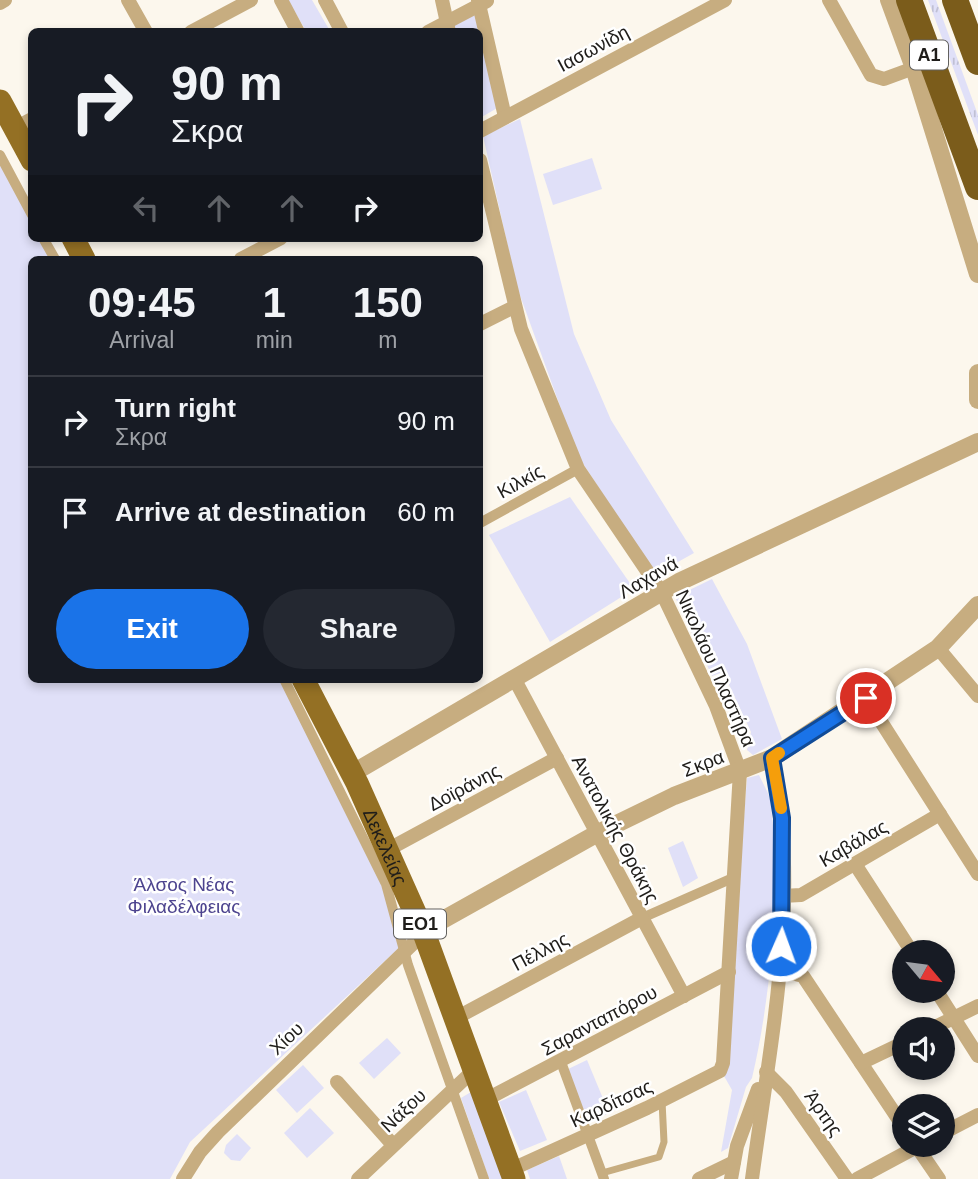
<!DOCTYPE html>
<meta charset="utf-8">
<style>
:root{--surface:#171b24;--page:#242831;--text:#f1f3f6;--muted:#9ea1a6;--line:#363941;--accent:#1a73e8}
body{margin:0;font-family:Arial,sans-serif;background:var(--page);color:var(--text);height:100vh;display:flex;flex-direction:column;font-size:26px;white-space:nowrap}
*{box-sizing:border-box;margin:0}
p{font-size:23px;color:var(--muted)}
.icon{flex:none;width:38px;height:38px;fill:none;stroke:currentColor;stroke-width:2;stroke-linecap:round;stroke-linejoin:round}
.map{position:relative;flex:1;overflow:hidden}
.details{position:absolute;left:28px;top:256px;width:455px;height:427px;display:flex;flex-direction:column;background:var(--surface);border-radius:10px;box-shadow:0 4px 10px #0003}
.details>*{flex:none}
.guide{position:absolute;left:28px;top:28px;width:455px;height:214px;border-radius:10px;box-shadow:0 4px 10px #0003;background:#171b24;color:var(--text);overflow:hidden}
.needle{width:46px;rotate:119deg}
.fabs{position:absolute;left:892px;top:940px;display:grid;gap:14px}
.fabs a{display:grid;place-items:center;width:63px;height:63px;border-radius:50%;background:var(--surface);box-shadow:0 4px 10px #0003;font-size:35px}
.pin{position:absolute;display:grid;place-items:center;width:60px;height:60px;color:#fff;margin:-30px;border:4px solid #fff;border-radius:50%;box-shadow:0 2px 7px #0007}
.me{position:absolute;width:77px;margin:-38px;rotate:2deg;stroke-linejoin:round;filter:drop-shadow(0 0 5px #0008)}
.turn{display:flex;align-items:center;gap:24px;height:147px;padding:0 28px;font-size:32px}
.turn .icon{width:91px;height:91px;stroke-width:2.5}
.turn b{display:block;font-size:49px;line-height:60px}
.lanes{display:flex;align-items:center;height:66px;padding:0 28px;background:#0003;justify-content:center;gap:35px;direction:ltr}
.lanes .off{opacity:.35}
.eta{display:flex;justify-content:space-evenly;align-items:center;height:119px;text-align:center}
.eta b{font-size:42px;font-weight:700;line-height:49px}
.action{display:flex;gap:14px;margin-top:auto;padding:14px 28px}
.action a{flex:1;height:80px;border-radius:42px;background:var(--accent);color:#fff;font-size:28px;font-weight:700;line-height:80px;text-align:center}
.action a+a{background:var(--page);color:var(--text)}
ul{padding:0;list-style:none}
li{display:flex;align-items:center;gap:21px;height:91px;padding:0 28px;border-top:2px solid var(--line)}
li div{flex:1}
li b{display:block;font-size:26px}
li em{font-style:normal}
.map>svg:first-child{display:block}
.grass{fill:url(#grass-tufts)}
.park{fill:#e0e0f8}
.lines{fill:none;stroke-linecap:round;stroke-linejoin:round}
.service{stroke:#c7ad80;stroke-width:7}
.pedestrian{stroke:#c7ad80;stroke-width:10}
.minor{stroke:#c7ad80;stroke-width:14}
.tertiary{stroke:#c7ad80;stroke-width:18}
.primary{stroke:#947024;stroke-width:23}
.motorway{stroke:#7b5c1b;stroke-width:26}
.route-casing{stroke:#114b97;stroke-width:18}
.route{stroke:#1a73e8;stroke-width:12}
.slow{stroke:#f59e0b;stroke-width:12}
.labels{text-anchor:middle;stroke-width:5;stroke-linejoin:round;paint-order:stroke}
.shield{fill:#fff;stroke:#62615f;stroke-width:2}
.shield-label{font-size:18px;font-weight:bold;fill:#1f1d1a}
.street-label{font-size:19px;fill:#1f1d1a;stroke:#fff}
.park-label{font-size:19px;fill:#4d448f;stroke:#fff}
</style>
<div class="map">
<svg width="978" height="1179" viewBox="0 0 978 1179">
<defs>
<pattern id="grass-tufts" width="24" height="20" patternUnits="userSpaceOnUse" patternTransform="scale(1.75)"><rect width="24" height="20" fill="#e0e0f8"/><path d="M3 7l-1-3M5 7V3M7 7l1-3M15 17l-1-3M17 17v-4M19 17l1-3" fill="none" stroke="#c0c0d4"/></pattern>
</defs>
<rect width="100%" height="100%" fill="#fcf7ed"/>
<polygon class="grass" points="928,0 936,0 978,115 978,135"/>
<g class="park">
<polygon points="288,0 312,0 330,31 306,31"/>
<polygon points="477,13 499,107 480,118 480,32 455,31 453,24"/>
<polygon points="520,119 574,334 611,420 694,553 660,572 652,569 578,456 517,287 483,136"/>
<polygon points="592,158 602,189 553,205 543,174"/>
<polygon points="0,164 31,222 32,238 40,238 51,259 32,259 32,679 280,679 378,874 401,946 190,1142 170,1179 0,1179"/>
<polygon points="570,497 634,589 550,642 489,535"/>
<polygon points="712,579 747,644 782,739 753,755 747,750 751,732 723,672 712,676 675,597"/>
<path d="M759,775C762,782 768,791 770,799C782,881 771,998 752,1078L746,1087L728,1148L721,1152L732,1090L724,1076L747,778Z"/>
<polygon points="683,841 698,878 683,887 668,848"/>
<polygon points="387,1038 401,1053 374,1079 359,1063"/>
<polygon points="587,1060 609,1113 588,1123 566,1070"/>
<polygon points="303,1065 324,1088 297,1113 276,1090"/>
<polygon points="526,1090 547,1140 520,1151 499,1102"/>
<polygon points="471,1092 504,1179 489,1179 461,1098"/>
<polygon points="310,1108 334,1133 307,1158 284,1133"/>
<polygon points="237,1134 251,1148 240,1161 231,1160 224,1153 226,1145"/>
<polygon points="559,1156 567,1179 530,1179 527,1170"/>
</g>
<g class="lines">
<polyline class="service" points="602,1173 659,1157 664,1142 662,1101"/>
<g class="pedestrian">
<polyline points="0,155 32,215"/>
<polyline points="43,238 55,259"/>
<polyline points="480,523 578,469"/>
<polyline points="284,679 386,884 408,965 484,1179"/>
<polyline points="642,918 735,877"/>
<polyline points="561,1062 604,1179"/>
</g>
<g class="minor">
<polyline points="128,0 146,32"/>
<polyline points="281,0 298,32"/>
<polyline points="325,0 342,32"/>
<polyline points="442,0 449,32"/>
<polyline points="478,0 505,117"/>
<polyline points="829,0 871,75 884,79 914,68"/>
<polyline points="0,3 5,0"/>
<polyline points="191,32 251,0"/>
<polyline points="428,32 487,1"/>
<polyline points="15,128 32,119"/>
<polyline points="480,131 725,0"/>
<polyline points="480,160 521,329 578,469 662,593 716,706 740,771 723,1063 720,1071 647,1108 510,1170"/>
<polyline points="241,259 281,238"/>
<polyline points="480,324 514,307"/>
<polyline points="938,648 978,696"/>
<polyline points="515,680 684,996"/>
<polyline points="866,698 978,874"/>
<polyline points="389,849 557,758"/>
<polyline points="855,864 912,952"/>
<polyline points="782,896 801,895 940,814"/>
<polyline points="780,970 803,976 905,1129"/>
<polyline points="936,990 978,1056"/>
<polyline points="456,1018 642,918"/>
<polyline points="931,1029 978,1006"/>
<polyline points="861,1063 905,1042"/>
<polyline points="766,1072 786,1092 847,1179"/>
<polyline points="337,1082 393,1145"/>
<polyline points="485,1100 729,972"/>
<polyline points="943,1133 978,1115"/>
<polyline points="915,1144 939,1179"/>
<polyline points="183,1179 200,1152 218,1132 424,933"/>
<polyline points="358,1179 475,1069"/>
<polyline points="699,1179 734,1162"/>
<polyline points="731,1179 737,1146 758,1089"/>
<path d="M752,1179C770,1042 802,896 772,758"/>
<polyline points="857,1179 922,1144"/>
</g>
<g class="tertiary">
<polyline points="889,0 914,68 978,274"/>
<polyline points="978,373 978,400"/>
<polyline points="353,773 679,582 978,442"/>
<polyline points="424,933 439,922 598,833 674,796 772,758 938,648 978,605"/>
</g>
<g class="primary">
<polyline points="0,101 32,160"/>
<polyline points="73,238 84,259"/>
<path id="s1" d="M303,679L357,783L424,933L514,1179"/>
</g>
<g class="motorway">
<polyline points="909,0 978,187"/>
<polyline points="955,0 978,62"/>
</g>
</g>
<g class="lines">
<defs>
<polyline id="route" points="781,946 782,818 772,758 866,698"/>
</defs>
<use href="#route" class="route-casing"/>
<use href="#route" class="route"/>
<polyline class="slow" points="779,753 772,758 781,808"/>
</g>
<g class="labels">
<g class="shield">
<rect x="910" y="40.5" width="38" height="29" rx="5"/>
<rect x="394" y="909.5" width="52" height="29" rx="5"/>
</g>
<g class="shield-label">
<text x="929" y="61">Α1</text>
<text x="420" y="930">ΕΟ1</text>
</g>
<g class="street-label">
<text transform="translate(593 48) rotate(-28)" y="7">Ιασωνίδη</text>
<text transform="translate(520 481) rotate(-29)" y="7">Κιλκίς</text>
<text transform="translate(648 577) rotate(-30)" y="7">Λαχανά</text>
<text transform="translate(716 668) rotate(66)" y="7">Νικολάου Πλαστήρα</text>
<text transform="translate(703 763) rotate(-21)" y="7">Σκρα</text>
<text transform="translate(464 787) rotate(-28)" y="7">Δοϊράνης</text>
<text transform="translate(616 829) rotate(62)" y="7">Ανατολικής Θράκης</text>
<text transform="translate(853 843) rotate(-30)" y="7">Καβάλας</text>
<text dy="7" stroke="none"><textPath href="#s1" startOffset="187">Δεκελείας</textPath></text>
<text transform="translate(540 951) rotate(-28)" y="7">Πέλλης</text>
<text transform="translate(599 1020) rotate(-28)" y="7">Σαρανταπόρου</text>
<text transform="translate(286 1038) rotate(-43)" y="7">Χίου</text>
<text transform="translate(611 1103) rotate(-25)" y="7">Καρδίτσας</text>
<text transform="translate(403 1110) rotate(-43)" y="7">Νάξου</text>
<text transform="translate(824 1113) rotate(55)" y="7">Άρτης</text>
</g>
<g class="park-label">
<text x="184" y="891">Άλσος Νέας<tspan x="184" dy="22">Φιλαδέλφειας</tspan></text>
</g>
</g>
</svg>
<div class="fabs">
<a><svg class="needle" viewBox="-14 -14 28 28"><path d="M0-13l5 13h-10z" fill="#e53935"/><path d="M0 13l5-13h-10z" fill="#9ea1a6"/></svg></a>
<a><svg class="icon" aria-label="sound" viewBox="0 0 24 24"><path d="M4 9h4l5-4v14l-5-4H4zM17 9q2 3 0 6"/></svg></a>
<a><svg class="icon" aria-label="layers" viewBox="0 0 24 24"><path d="M12 4l9 5-9 5-9-5zM3 14l9 5 9-5"/></svg></a>
</div>
<div class="pin" style="left:866px;top:698px;background:#d93025"><svg class="icon" aria-label="arrive" viewBox="0 0 24 24"><path d="M6 21V4h12l-3 4 3 4H6"/></svg></div>
<svg class="me" style="left:781px;top:946px" viewBox="-20 -20 40 40"><circle r="17" fill="#1a73e8" stroke="#fff" stroke-width="3"/><path d="M0-11L8 9 0 5-8 9z" fill="#fff"/></svg>
<div class="guide">
<div class="turn"><svg class="icon" aria-label="right" viewBox="0 0 24 24"><path d="M7 20v-9h11M14 6l5 5-5 5"/></svg><div><b>90 m</b>Σκρα</div></div>
<div class="lanes"><svg class="icon off" aria-label="left" viewBox="0 0 24 24"><path d="M17 20v-9H6M10 6l-5 5 5 5"/></svg><svg class="icon off" aria-label="ahead" viewBox="0 0 24 24"><path d="M12 20V5M6 11l6-6 6 6"/></svg><svg class="icon off" aria-label="ahead" viewBox="0 0 24 24"><path d="M12 20V5M6 11l6-6 6 6"/></svg><svg class="icon" aria-label="right" viewBox="0 0 24 24"><path d="M7 20v-9h11M14 6l5 5-5 5"/></svg></div>
</div>
<section class="details">
<div class="eta">
<div><b>09:45</b><p>Arrival</p></div>
<div><b>1</b><p>min</p></div>
<div><b>150</b><p>m</p></div>
</div>
<ul>
<li><svg class="icon" aria-label="right" viewBox="0 0 24 24"><path d="M7 20v-9h11M14 6l5 5-5 5"/></svg><div><b>Turn right</b><p>Σκρα</p></div><em>90 m</em></li>
<li><svg class="icon" aria-label="arrive" viewBox="0 0 24 24"><path d="M6 21V4h12l-3 4 3 4H6"/></svg><div><b>Arrive at destination</b></div><em>60 m</em></li>
</ul>
<div class="action"><a>Exit</a><a>Share</a></div>
</section>
</div>
